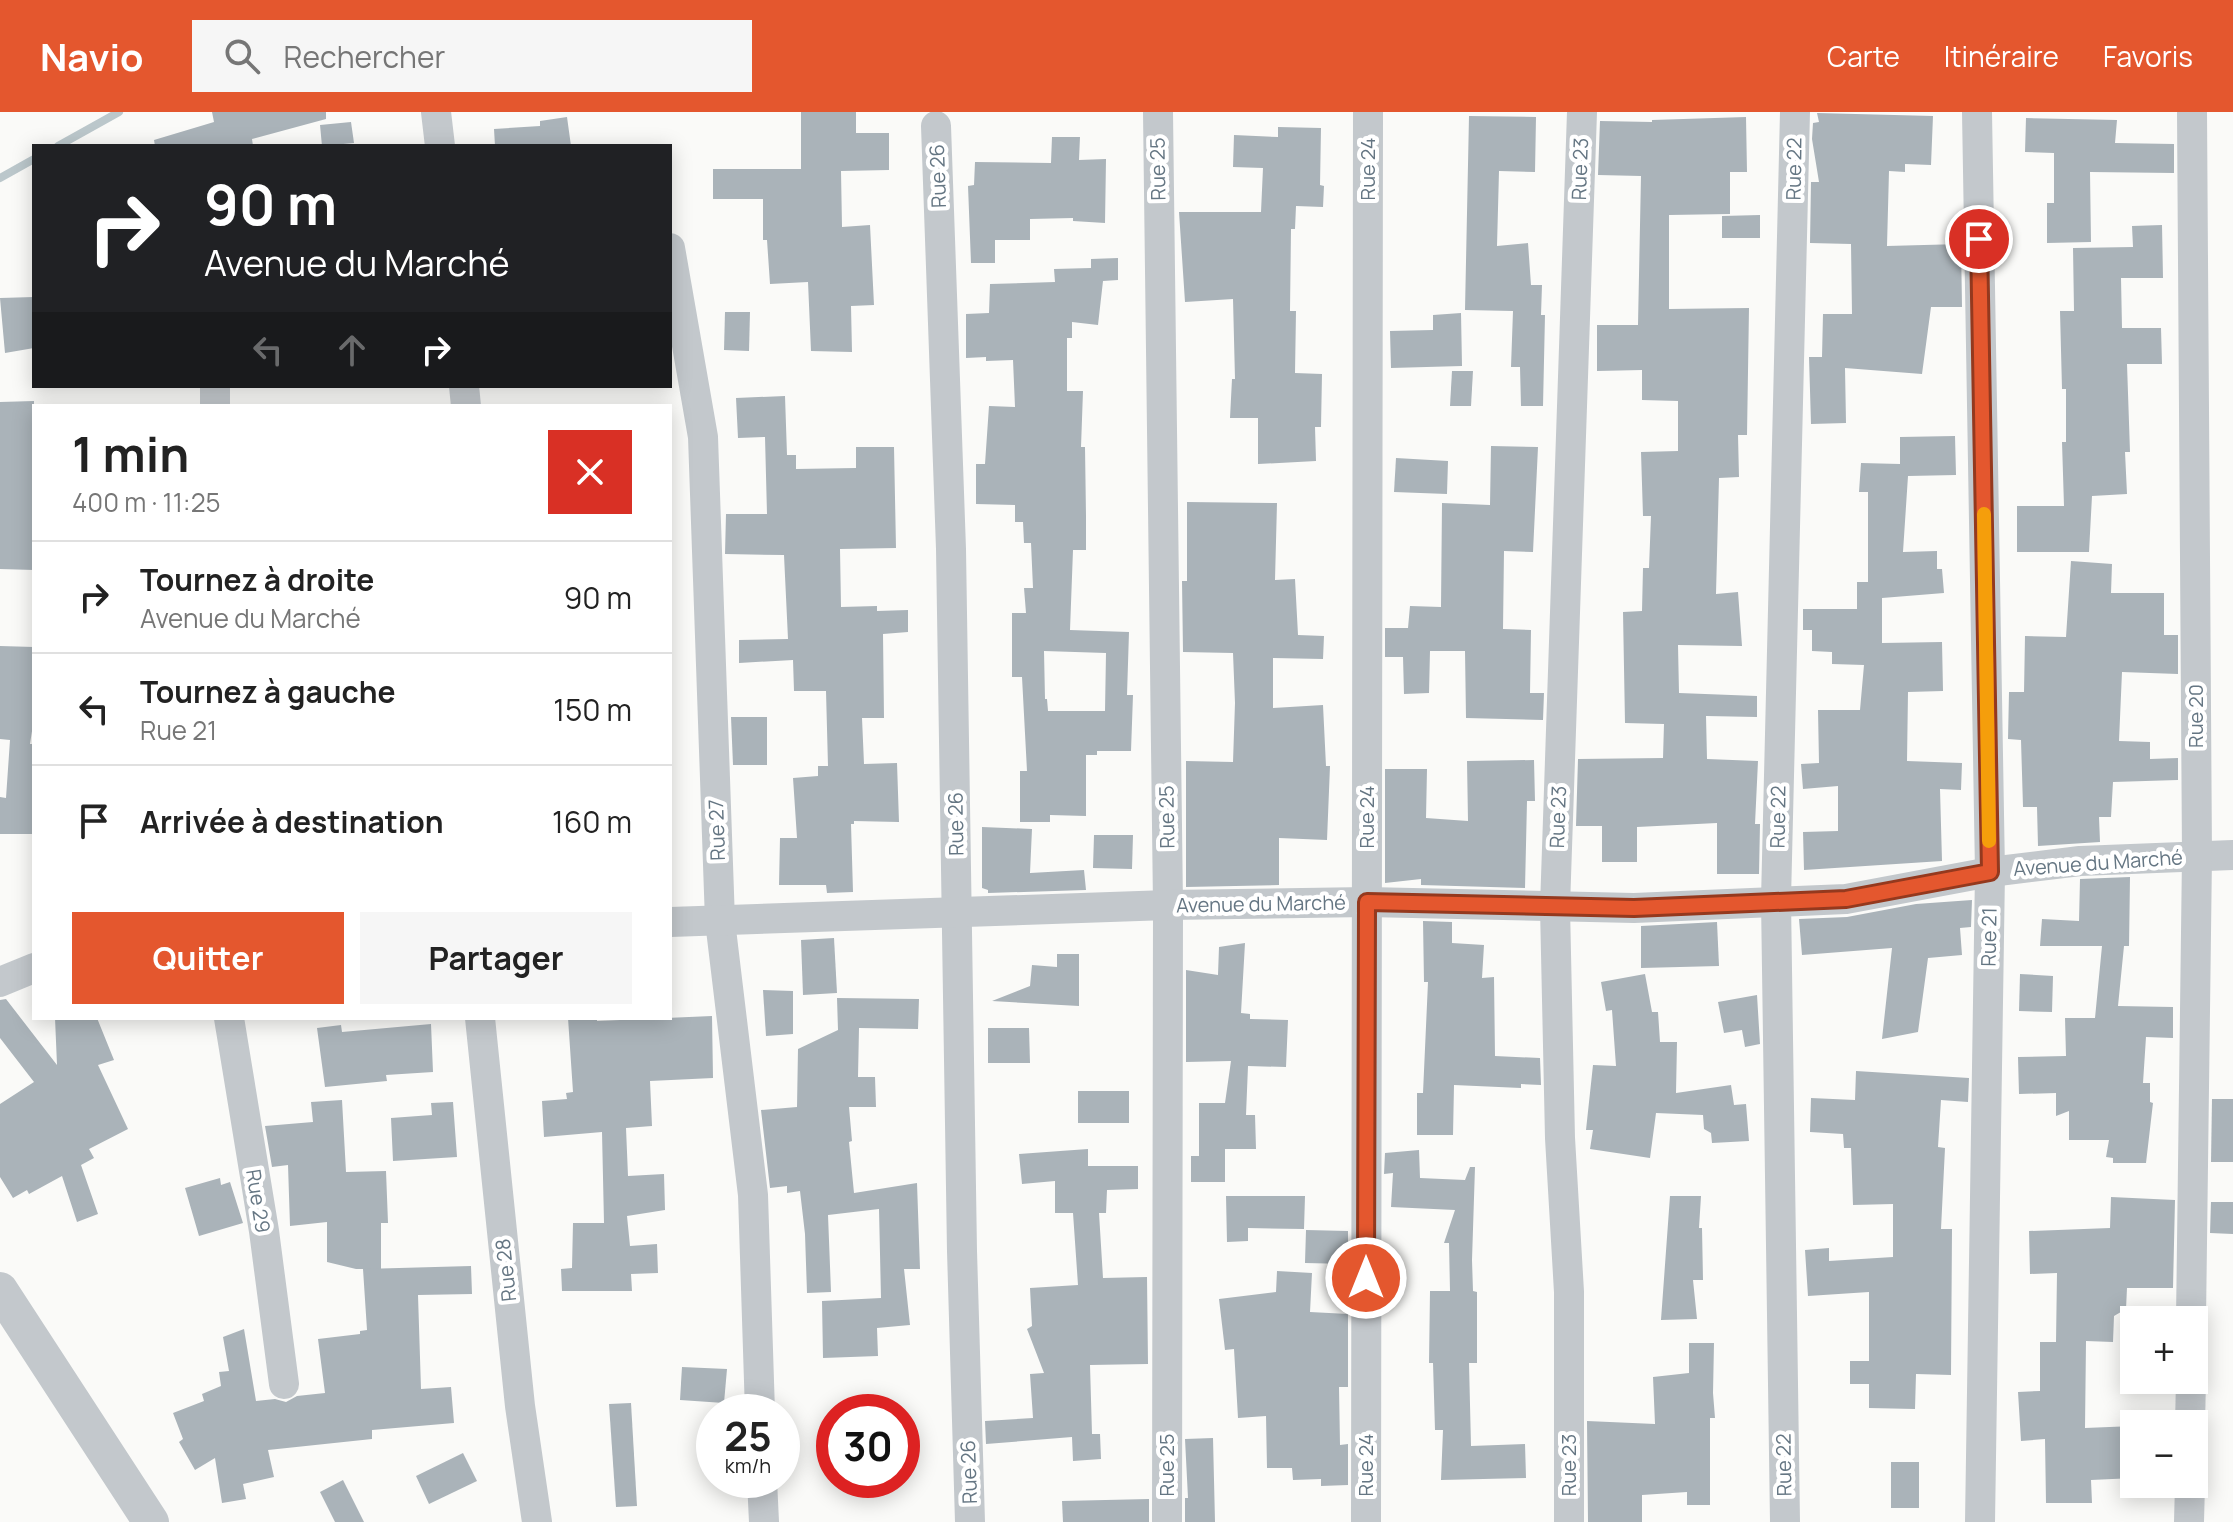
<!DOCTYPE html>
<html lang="fr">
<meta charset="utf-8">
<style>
:root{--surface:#fff;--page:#f6f6f6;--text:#222;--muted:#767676;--line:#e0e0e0;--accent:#e4572e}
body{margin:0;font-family:Manrope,sans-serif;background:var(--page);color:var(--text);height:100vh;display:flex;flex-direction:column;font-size:30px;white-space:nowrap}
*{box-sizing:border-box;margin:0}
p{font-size:26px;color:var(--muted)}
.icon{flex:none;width:44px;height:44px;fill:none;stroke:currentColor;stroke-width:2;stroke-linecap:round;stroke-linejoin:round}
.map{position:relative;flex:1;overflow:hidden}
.panel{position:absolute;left:32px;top:292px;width:640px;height:616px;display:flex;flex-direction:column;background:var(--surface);border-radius:0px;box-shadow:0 4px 20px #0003}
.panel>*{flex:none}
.top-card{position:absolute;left:32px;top:32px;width:640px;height:244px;border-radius:0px;box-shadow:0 4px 20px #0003;background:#202124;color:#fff;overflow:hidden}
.buttons{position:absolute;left:2120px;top:1194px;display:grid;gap:16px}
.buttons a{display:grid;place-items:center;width:88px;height:88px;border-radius:0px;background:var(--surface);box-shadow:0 4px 20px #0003;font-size:40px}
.speed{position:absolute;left:696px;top:1282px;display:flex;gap:16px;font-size:40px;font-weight:700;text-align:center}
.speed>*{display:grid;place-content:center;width:104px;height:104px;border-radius:50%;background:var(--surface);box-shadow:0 4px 20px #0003;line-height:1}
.speed small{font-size:20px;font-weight:400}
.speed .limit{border:12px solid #d22;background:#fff;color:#111}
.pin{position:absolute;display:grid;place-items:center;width:68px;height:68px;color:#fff;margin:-34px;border:4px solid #fff;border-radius:50%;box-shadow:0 2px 8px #0007}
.me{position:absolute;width:88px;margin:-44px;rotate:0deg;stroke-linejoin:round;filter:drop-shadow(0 0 6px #0008)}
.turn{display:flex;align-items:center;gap:28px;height:168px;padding:0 40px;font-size:36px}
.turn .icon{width:104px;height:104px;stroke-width:2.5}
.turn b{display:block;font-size:56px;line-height:68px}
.lanes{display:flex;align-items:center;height:76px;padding:0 40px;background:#0003;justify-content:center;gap:40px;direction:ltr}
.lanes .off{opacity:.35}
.round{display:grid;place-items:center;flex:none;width:84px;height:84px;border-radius:0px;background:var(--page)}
.headline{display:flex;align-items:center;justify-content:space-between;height:136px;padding:0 40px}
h1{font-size:48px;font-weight:700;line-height:60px}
.cta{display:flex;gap:16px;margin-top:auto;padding:16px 40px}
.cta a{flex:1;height:92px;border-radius:0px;background:var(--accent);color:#fff;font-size:32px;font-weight:700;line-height:92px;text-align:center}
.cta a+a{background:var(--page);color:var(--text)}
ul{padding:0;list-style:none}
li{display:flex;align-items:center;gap:24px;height:112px;padding:0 40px;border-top:2px solid var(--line)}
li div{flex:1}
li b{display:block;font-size:30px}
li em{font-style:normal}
header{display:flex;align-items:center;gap:48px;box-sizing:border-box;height:112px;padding:0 40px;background:var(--accent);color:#fff}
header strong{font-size:38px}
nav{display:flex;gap:44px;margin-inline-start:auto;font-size:28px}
.search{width:560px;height:72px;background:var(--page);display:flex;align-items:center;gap:20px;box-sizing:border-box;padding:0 28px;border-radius:0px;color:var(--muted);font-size:30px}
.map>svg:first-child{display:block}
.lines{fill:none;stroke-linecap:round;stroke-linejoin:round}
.stream{stroke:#bbc7cb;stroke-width:8}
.building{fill:#aab3b9;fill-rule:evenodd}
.minor{stroke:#c3c8cc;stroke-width:30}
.tertiary{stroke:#c3c8cc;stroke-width:36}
.route-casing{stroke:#94391e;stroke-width:20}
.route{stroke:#e4572e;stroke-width:14}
.slow{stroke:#f59e0b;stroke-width:14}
.labels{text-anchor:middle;stroke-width:8;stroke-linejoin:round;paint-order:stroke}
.street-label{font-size:20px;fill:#657683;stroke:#fff}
</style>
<header>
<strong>Navio</strong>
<div class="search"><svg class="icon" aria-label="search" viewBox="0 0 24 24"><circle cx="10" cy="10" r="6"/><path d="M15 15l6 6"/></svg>Rechercher</div>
<nav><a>Carte</a><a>Itinéraire</a><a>Favoris</a></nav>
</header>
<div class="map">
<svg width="2233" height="1410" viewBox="0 0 2233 1410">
<rect width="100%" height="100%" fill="#fafaf8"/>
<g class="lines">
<g class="stream">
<polyline points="58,34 119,0"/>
<polyline points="0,66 34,47"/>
</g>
</g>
<g class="building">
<polygon points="212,0 326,0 326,7 252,27 253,34 155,34 154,28 214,10"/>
<polygon points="801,0 856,0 856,21 889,21 889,58 841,59 842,115 870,113 874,193 851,194 852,240 811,239 808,170 770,172 767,128 763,128 763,87 713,87 713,57 801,57"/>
<polygon points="1817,1 1933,4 1931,53 1905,52 1905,60 1889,59 1887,134 1961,132 1962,195 1931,195 1922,262 1845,256 1846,311 1811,312 1809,245 1822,245 1823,202 1852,202 1851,132 1810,131 1811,70 1819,70 1812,27 1813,11 1819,10"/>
<polygon points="1469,4 1536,5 1535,60 1499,59 1497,134 1528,131 1531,173 1542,173 1541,203 1545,203 1543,294 1521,294 1520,255 1511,255 1513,199 1465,198"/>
<polygon points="567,5 571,34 495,34 494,17 540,14 540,9"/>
<polygon points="1746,5 1747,60 1730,60 1730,102 1669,103 1669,197 1749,196 1747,323 1738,323 1739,365 1719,366 1716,482 1738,480 1742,534 1678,533 1679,581 1757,584 1757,605 1706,604 1707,647 1758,649 1755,712 1760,712 1759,762 1717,762 1717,711 1637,715 1637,750 1602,750 1602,714 1576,714 1578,647 1663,646 1664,612 1625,611 1623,500 1642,499 1643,456 1649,456 1651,404 1643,404 1641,340 1678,339 1678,289 1642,288 1642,258 1597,259 1597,213 1638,213 1641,64 1598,63 1600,9 1652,10 1652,8"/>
<polygon points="2026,6 2117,8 2115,31 2174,32 2174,61 2090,60 2091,130 2047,131 2047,91 2054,91 2054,41 2025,40"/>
<polygon points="351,10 354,31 322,34 320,13"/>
<polygon points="1278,15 1321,16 1320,73 1324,74 1323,95 1296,94 1295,117 1291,117 1290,199 1296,199 1295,261 1322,262 1321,315 1315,315 1316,349 1258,352 1258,306 1230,306 1232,267 1235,267 1233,187 1185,190 1179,100 1261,100 1263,56 1233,55 1234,23 1278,25"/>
<polygon points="1052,25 1080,25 1079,48 1106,47 1105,111 1073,109 1073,106 1030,107 1030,128 995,128 995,151 971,151 968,74 974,73 975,50 1051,51"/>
<polygon points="1760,103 1760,126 1722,126 1722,104"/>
<polygon points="2162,113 2163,166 2121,166 2122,216 2161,216 2162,252 2127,252 2130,340 2125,340 2127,382 2092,384 2089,440 2017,440 2017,394 2064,394 2062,330 2066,330 2066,277 2062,277 2060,199 2074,199 2073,136 2133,135 2132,114"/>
<path d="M1118,146V168L1103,169L1098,213L1072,210V226H1067V279H1083L1081,335H1085L1086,404V438H1073L1070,518L1129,520L1127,583H1133L1131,639H1097V643H1086V704L1050,703V710H1020V659H1027L1022,565H1012V501H1026L1024,476H1033L1031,431H1024L1023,410H1015V393L976,392V352H985L989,294L1015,295L1013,248L986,249V245L966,246V202L989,201L990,172L1055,170L1054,157L1091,156V147ZM1044,539L1106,541L1105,599H1048L1047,587H1045Z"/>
<polygon points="34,185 34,236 5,241 0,186"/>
<polygon points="725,200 750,200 749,239 724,238"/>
<polygon points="1461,201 1462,254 1391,256 1390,219 1433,218 1433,203"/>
<polygon points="1452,259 1473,259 1471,294 1450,294"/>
<polygon points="785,284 787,343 796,343 796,357 856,356 856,335 894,335 896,436 840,437 841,495 877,494 877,499 908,498 908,520 883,522 884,606 862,606 864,652 897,651 899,710 854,709 854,712 851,712 853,780 827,781 826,773 779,773 780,726 797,726 793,666 818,664 818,654 828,654 826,579 794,579 793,548 739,551 739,528 788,527 784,443 725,442 726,402 767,402 765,325 738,326 736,286"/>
<polygon points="34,289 34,458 0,457 0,290"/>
<polygon points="1955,324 1956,363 1908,364 1903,440 1937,439 1937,457 1942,457 1944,481 1882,486 1882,531 1942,530 1943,579 1908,580 1907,649 1962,651 1961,678 1940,677 1942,749 1804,758 1803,720 1838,719 1838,674 1803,677 1801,652 1819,651 1818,598 1860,598 1864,553 1832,552 1832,540 1812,539 1812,518 1803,518 1803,497 1857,497 1857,470 1868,470 1868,380 1859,380 1861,351 1900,352 1900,325"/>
<polygon points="1491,334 1538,335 1533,440 1504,439 1503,517 1531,518 1530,581 1544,581 1543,608 1466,606 1465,539 1430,539 1429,581 1404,582 1403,545 1385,545 1385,516 1408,516 1410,494 1441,495 1442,391 1490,393"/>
<polygon points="1396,346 1448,349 1447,382 1394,380"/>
<polygon points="1187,390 1277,391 1275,468 1295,467 1298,523 1324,524 1323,547 1273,546 1273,596 1323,593 1326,654 1330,654 1327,728 1279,726 1279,773 1186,775 1186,649 1233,650 1235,591 1233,541 1183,540 1182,469 1187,469"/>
<polygon points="2071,449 2112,452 2111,481 2164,481 2164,523 2178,523 2178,562 2122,560 2119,629 2150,630 2150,647 2178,646 2178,668 2113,670 2111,705 2099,705 2100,730 2038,734 2037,695 2023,695 2021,628 2008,627 2009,580 2024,580 2025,524 2066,525"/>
<polygon points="0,534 34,535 34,606 30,632 34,632 34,722 0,722 0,685 6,686 10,628 0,627"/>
<polygon points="731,605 767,605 767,653 733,653"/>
<polygon points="1534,648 1535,689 1527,689 1525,776 1421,773 1421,767 1385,771 1385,657 1427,657 1426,706 1468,709 1467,649"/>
<polygon points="982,715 1032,717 1030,761 1084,758 1086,778 988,781 988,778 982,776"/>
<polygon points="1094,723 1133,723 1132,757 1093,756"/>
<polygon points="2130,765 2129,834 2124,834 2118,894 2173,895 2173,926 2146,925 2143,971 2150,971 2150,990 2153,991 2146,1051 2113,1051 2113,1046 2106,1045 2109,1028 2069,1028 2069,999 2056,1004 2056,981 2019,982 2018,945 2066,944 2065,906 2095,906 2102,834 2040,834 2042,807 2079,809 2080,767"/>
<polygon points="1972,788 1971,815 1960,816 1962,843 1928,846 1918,920 1882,927 1892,836 1802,843 1799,807 1847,805 1916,792"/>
<polygon points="1423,809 1452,810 1452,831 1484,833 1482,866 1494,865 1495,944 1540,946 1541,973 1521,972 1521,976 1454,973 1453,1023 1417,1023 1417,981 1423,981 1428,870 1424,870"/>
<polygon points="1717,810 1719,854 1641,856 1641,814"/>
<polygon points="834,826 837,881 803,883 801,828"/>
<polygon points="1245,831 1241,901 1250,902 1250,907 1288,908 1286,955 1248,954 1246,1003 1255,1003 1256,1037 1225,1037 1225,1070 1191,1070 1191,1044 1199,1044 1199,991 1225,991 1231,949 1186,950 1186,858 1218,863 1219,835"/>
<polygon points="1057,842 1079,842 1079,894 992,889 1030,874 1032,853 1057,855"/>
<polygon points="1645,862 1652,900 1658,900 1660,930 1677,930 1676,981 1731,973 1734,993 1746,992 1749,1029 1712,1031 1711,1021 1704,1017 1703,1003 1656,1001 1650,1046 1590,1037 1593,1018 1586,1018 1593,953 1616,954 1612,898 1606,899 1601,870"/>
<polygon points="2020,862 2053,864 2052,900 2019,899"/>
<polygon points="763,878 793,879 793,922 766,924"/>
<polygon points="1757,883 1760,932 1745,935 1742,918 1724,921 1718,890"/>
<polygon points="837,886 919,887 918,917 859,916 858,965 875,965 876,995 849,995 852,1029 849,1030 854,1081 917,1071 920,1157 904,1157 910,1213 877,1216 878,1244 823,1246 822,1189 881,1186 879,1097 828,1103 831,1180 807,1181 805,1122 800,1079 787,1081 787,1074 770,1076 761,998 797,995 798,937 838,918"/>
<polygon points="6,887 57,953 55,906 97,906 114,948 98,953 128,1017 89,1037 94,1046 81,1053 98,1102 77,1110 62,1064 29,1082 27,1078 13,1086 0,1065 0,992 34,970 0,926 0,888"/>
<polygon points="712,904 713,966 650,969 652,1014 626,1016 628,1064 664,1062 665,1098 627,1104 630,1134 657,1132 658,1161 631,1162 632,1179 562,1179 561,1157 572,1156 573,1111 604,1111 602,1020 544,1025 542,989 567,987 566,981 573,980 568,906 597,906 597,909"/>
<polygon points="431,912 433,960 386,963 387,969 325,975 317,916 341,913 342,920"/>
<polygon points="988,916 1029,916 1030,951 988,951"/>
<polygon points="1856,959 1969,966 1968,990 1941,988 1938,1035 1945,1036 1941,1117 1952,1117 1951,1263 1916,1262 1915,1297 1869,1296 1869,1272 1850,1272 1850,1249 1869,1249 1869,1180 1808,1184 1805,1138 1829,1136 1829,1149 1893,1145 1893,1092 1853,1093 1851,1036 1844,1036 1843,1022 1810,1020 1811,986 1855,988"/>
<rect x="1078" y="979" width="51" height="32"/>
<polygon points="2212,987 2233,987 2233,1050 2211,1050"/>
<polygon points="342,988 346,1060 386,1059 388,1111 381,1111 381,1157 356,1157 327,1150 327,1110 290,1114 288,1053 272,1055 265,1014 313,1010 311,990"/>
<polygon points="453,990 457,1045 393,1049 391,1006 432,1003 431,991"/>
<polygon points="1088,1037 1088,1054 1138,1054 1138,1077 1107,1078 1106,1101 1099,1101 1103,1166 1147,1165 1148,1252 1090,1253 1092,1322 1100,1322 1101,1347 1073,1349 1072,1325 986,1332 985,1309 1033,1306 1030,1262 1044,1261 1027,1217 1032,1214 1030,1176 1078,1173 1073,1101 1055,1101 1055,1069 1022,1072 1019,1042"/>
<polygon points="1419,1038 1420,1066 1465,1068 1470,1055 1475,1055 1472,1148 1473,1179 1477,1180 1477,1251 1469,1251 1471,1334 1525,1332 1526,1366 1441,1368 1443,1318 1435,1318 1433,1251 1429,1251 1430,1179 1450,1179 1449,1131 1444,1131 1455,1098 1391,1095 1393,1061 1384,1062 1385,1041"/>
<polygon points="220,1066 221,1073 230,1070 243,1111 199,1124 185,1076"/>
<polygon points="1226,1084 1305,1084 1304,1117 1248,1116 1248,1129 1227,1130"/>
<polygon points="1670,1084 1701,1084 1699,1116 1702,1116 1703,1168 1693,1168 1697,1207 1661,1208"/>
<polygon points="2111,1085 2175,1088 2173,1176 2127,1176 2126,1197 2114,1204 2113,1230 2086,1229 2085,1316 2134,1314 2134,1366 2091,1368 2092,1391 2046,1391 2045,1327 2021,1329 2018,1280 2040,1279 2040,1230 2056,1230 2057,1161 2030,1162 2029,1119 2110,1116"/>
<polygon points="2211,1090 2233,1090 2233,1122 2210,1121"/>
<polygon points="1306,1118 1348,1119 1348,1152 1305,1151"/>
<polygon points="471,1154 472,1182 418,1183 421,1277 451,1275 454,1311 372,1318 372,1327 268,1338 274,1365 243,1372 246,1387 222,1391 215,1346 195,1358 179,1330 183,1327 173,1301 204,1289 202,1282 221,1274 219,1260 229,1259 223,1225 244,1217 256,1289 275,1287 286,1290 297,1284 325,1281 318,1227 360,1222 360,1219 367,1218 363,1157"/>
<polygon points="1277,1159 1312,1161 1310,1200 1348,1202 1348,1275 1339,1275 1340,1333 1348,1332 1348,1373 1321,1374 1321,1367 1293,1368 1292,1356 1267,1356 1266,1304 1238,1306 1234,1237 1225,1238 1219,1187 1276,1180"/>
<polygon points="1689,1231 1714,1231 1713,1281 1715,1306 1710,1306 1710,1393 1687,1393 1687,1380 1642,1383 1642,1410 1588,1410 1587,1309 1655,1312 1653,1265 1689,1261"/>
<polygon points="682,1255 727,1257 724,1291 680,1288"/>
<polygon points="631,1291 637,1394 616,1395 609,1292"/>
<polygon points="1213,1326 1215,1410 1185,1410 1185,1386 1188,1386 1185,1327"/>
<polygon points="463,1341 477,1369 429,1392 416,1364"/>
<rect x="1891" y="1350" width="28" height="46"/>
<polygon points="343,1368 364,1410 335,1410 320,1380"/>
<polygon points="1149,1387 1149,1410 1063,1410 1062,1389"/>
</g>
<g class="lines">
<g class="minor">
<polyline points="436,0 440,34"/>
<polyline points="1158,0 1168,793 1167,1410"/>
<polyline points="1977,0 1990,760 1980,1410"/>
<polyline points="936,14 951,437 962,1139 970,1410"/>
<polyline points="670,136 703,325 720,809 753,1083 760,1300"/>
<polyline points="464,274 466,294"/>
<polyline points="215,294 215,274"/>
<polyline points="670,810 1168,793 1367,790 1634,796 1846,787 1990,760 2080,749 2233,743"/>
<polyline points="0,870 34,856"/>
<polyline points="229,906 264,1119 284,1272"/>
<polyline points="480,906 520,1294 537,1410"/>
<polyline points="2191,1208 2197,744 2192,0"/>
<polyline points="2190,1312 2191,1268"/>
<polyline points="762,1368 764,1410"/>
<polyline points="1366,1410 1368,0"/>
<polyline points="1569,1410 1569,1180 1560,1026 1555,795 1582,0"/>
<polyline points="1785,1410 1776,788 1795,0"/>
<polyline points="2189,1410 2190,1372"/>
</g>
<polyline class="tertiary" points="0,1178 151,1410"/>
</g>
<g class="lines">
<defs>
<polyline id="route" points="1366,1166 1367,790 1634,796 1846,787 1990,760 1979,127"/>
</defs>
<use href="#route" class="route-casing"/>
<use href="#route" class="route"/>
<polyline class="slow" points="1984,402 1989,729"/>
</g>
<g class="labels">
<g class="street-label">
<text transform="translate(1158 57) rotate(-91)" y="7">Rue 25</text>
<text transform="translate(1368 57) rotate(-90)" y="7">Rue 24</text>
<text transform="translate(1580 57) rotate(-88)" y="7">Rue 23</text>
<text transform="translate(1794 57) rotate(-89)" y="7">Rue 22</text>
<text transform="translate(938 64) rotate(-92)" y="7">Rue 26</text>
<text transform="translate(2196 604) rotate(-90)" y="7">Rue 20</text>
<text transform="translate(1167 705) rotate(-91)" y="7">Rue 25</text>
<text transform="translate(1367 705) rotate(-90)" y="7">Rue 24</text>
<text transform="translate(1558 705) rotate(-88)" y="7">Rue 23</text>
<text transform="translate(1778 705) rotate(-89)" y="7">Rue 22</text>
<text transform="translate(956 712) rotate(-91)" y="7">Rue 26</text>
<text transform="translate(717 718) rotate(-92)" y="7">Rue 27</text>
<text transform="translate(2098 751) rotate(-4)" y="7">Avenue du Marché</text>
<text transform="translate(1261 792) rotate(-1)" y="7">Avenue du Marché</text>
<text transform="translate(1989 825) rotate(-89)" y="7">Rue 21</text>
<text transform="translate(258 1089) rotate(81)" y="7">Rue 29</text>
<text transform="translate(506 1158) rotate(-96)" y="7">Rue 28</text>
<text transform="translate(1167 1353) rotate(-90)" y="7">Rue 25</text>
<text transform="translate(1366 1353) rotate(-90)" y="7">Rue 24</text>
<text transform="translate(1569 1353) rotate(-90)" y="7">Rue 23</text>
<text transform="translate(1784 1353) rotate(-91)" y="7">Rue 22</text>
<text transform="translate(969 1360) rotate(-92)" y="7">Rue 26</text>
</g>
</g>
</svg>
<div class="buttons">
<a>+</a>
<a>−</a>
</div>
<div class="speed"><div>25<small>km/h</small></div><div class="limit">30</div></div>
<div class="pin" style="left:1979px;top:127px;background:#d93025"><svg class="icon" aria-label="arrive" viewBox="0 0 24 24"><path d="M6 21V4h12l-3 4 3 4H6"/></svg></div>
<svg class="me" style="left:1366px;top:1166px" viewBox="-20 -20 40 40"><circle r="17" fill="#e4572e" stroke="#fff" stroke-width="3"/><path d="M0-11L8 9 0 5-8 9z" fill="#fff"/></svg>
<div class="top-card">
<div class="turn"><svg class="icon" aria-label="right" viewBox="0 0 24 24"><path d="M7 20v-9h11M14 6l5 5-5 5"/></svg><div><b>90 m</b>Avenue du Marché</div></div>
<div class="lanes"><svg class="icon off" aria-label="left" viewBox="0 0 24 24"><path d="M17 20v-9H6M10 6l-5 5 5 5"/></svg><svg class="icon off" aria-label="ahead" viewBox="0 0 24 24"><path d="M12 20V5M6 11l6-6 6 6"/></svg><svg class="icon" aria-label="right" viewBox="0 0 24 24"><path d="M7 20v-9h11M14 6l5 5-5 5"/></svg></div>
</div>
<section class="panel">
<div class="headline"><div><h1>1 min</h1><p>400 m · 11:25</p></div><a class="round" style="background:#d93025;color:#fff"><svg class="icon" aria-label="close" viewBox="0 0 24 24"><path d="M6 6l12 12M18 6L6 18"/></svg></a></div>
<ul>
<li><svg class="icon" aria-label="right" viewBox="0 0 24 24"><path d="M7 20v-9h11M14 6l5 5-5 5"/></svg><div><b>Tournez à droite</b><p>Avenue du Marché</p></div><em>90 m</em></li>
<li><svg class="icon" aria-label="left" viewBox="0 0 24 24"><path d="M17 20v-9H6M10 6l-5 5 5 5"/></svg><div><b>Tournez à gauche</b><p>Rue 21</p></div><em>150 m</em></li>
<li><svg class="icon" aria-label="arrive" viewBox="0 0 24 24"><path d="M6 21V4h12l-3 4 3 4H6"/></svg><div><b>Arrivée à destination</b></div><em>160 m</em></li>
</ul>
<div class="cta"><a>Quitter</a><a>Partager</a></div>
</section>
</div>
